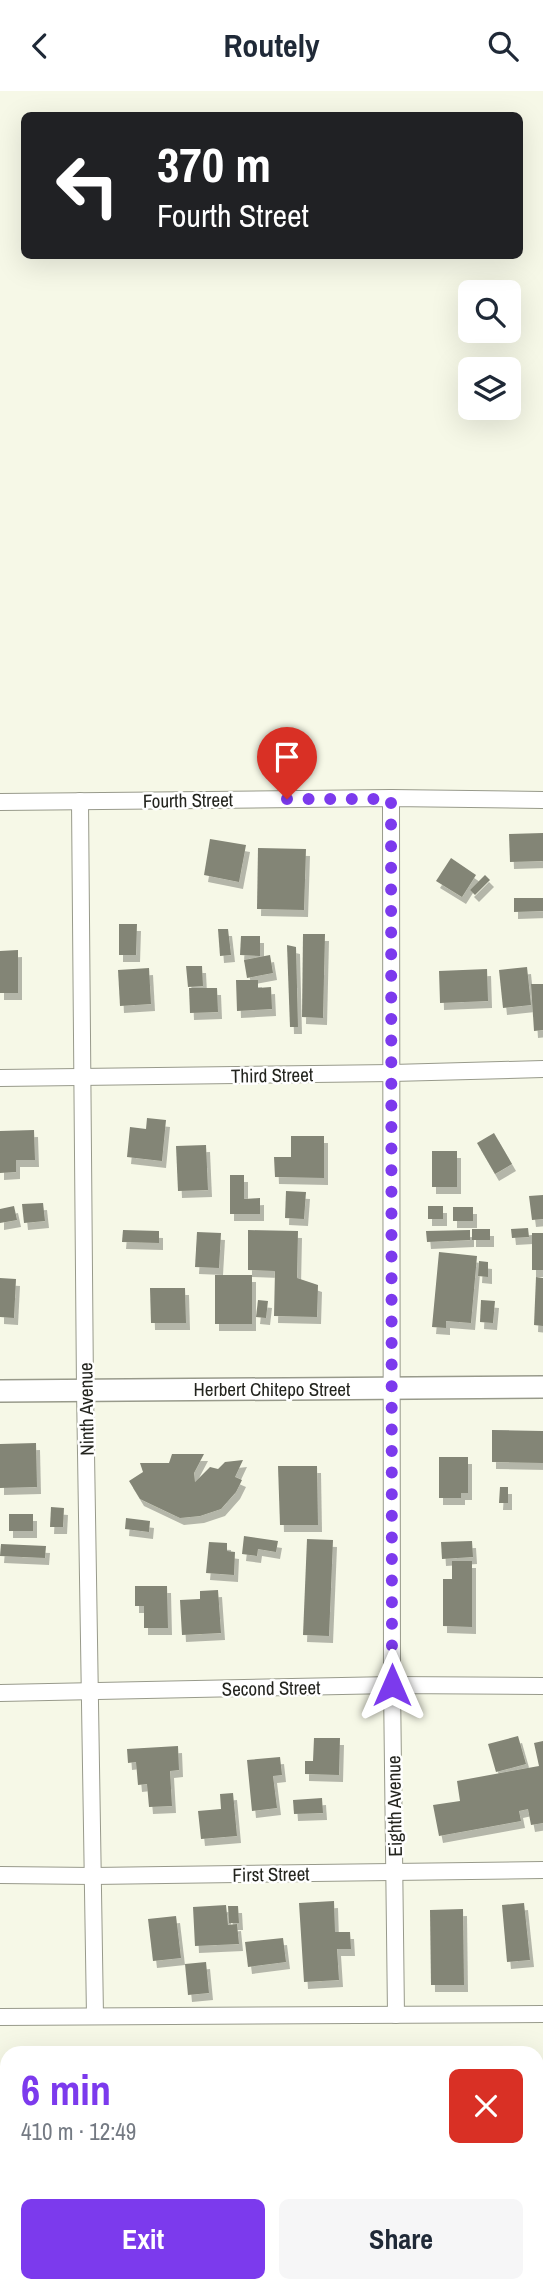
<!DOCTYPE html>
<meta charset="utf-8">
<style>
:root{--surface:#fff;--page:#f6f6f7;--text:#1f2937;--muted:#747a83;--accent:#7c3aed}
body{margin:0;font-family:"Archivo Narrow",sans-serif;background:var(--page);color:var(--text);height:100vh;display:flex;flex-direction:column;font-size:26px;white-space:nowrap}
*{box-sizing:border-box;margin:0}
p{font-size:23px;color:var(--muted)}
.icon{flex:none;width:38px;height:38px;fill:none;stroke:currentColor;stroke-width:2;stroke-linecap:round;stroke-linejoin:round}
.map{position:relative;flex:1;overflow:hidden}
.sheet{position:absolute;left:0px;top:1955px;width:544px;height:247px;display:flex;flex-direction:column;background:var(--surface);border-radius:21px 21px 0 0;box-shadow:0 7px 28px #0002}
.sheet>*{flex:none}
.banner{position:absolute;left:21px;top:21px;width:502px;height:147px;border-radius:10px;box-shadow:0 7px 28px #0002;background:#202124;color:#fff;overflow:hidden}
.tools{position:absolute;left:458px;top:189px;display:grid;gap:14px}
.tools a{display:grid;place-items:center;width:63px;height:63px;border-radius:10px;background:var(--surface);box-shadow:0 7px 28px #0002;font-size:35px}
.pin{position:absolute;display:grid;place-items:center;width:60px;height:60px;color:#fff;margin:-72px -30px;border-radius:50% 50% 50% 0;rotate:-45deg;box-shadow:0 0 7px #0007}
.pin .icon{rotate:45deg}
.me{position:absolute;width:77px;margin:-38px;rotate:0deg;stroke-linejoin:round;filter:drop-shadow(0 0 5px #0008)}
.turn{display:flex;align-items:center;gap:24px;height:147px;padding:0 21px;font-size:32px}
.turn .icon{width:91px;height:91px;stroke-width:2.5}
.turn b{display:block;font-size:49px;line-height:60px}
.round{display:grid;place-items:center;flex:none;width:74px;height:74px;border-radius:10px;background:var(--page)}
.head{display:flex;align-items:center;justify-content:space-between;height:119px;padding:0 21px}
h1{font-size:42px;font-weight:700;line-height:52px;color:var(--accent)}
.cta{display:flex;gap:14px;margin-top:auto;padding:14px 21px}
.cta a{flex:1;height:80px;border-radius:10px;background:var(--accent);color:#fff;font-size:28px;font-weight:700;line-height:80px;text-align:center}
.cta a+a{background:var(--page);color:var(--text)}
header{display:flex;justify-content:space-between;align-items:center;height:91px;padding:0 21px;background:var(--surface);font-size:32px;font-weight:700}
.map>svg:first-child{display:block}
.green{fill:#d5dbae}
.building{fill:#838576;filter:url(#shadow)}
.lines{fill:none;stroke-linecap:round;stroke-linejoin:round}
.minor-casing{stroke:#989a8b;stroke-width:18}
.secondary-casing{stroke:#989a8b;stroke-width:24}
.minor{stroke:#fff;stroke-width:16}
.secondary{stroke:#fff;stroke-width:21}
.route{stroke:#7c3aed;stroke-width:12;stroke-dasharray:0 21.6}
.labels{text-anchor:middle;stroke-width:5;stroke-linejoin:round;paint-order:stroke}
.street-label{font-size:19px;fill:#23241e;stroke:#fff}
</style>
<header><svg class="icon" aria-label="back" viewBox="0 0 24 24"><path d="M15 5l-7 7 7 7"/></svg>Routely<svg class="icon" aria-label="search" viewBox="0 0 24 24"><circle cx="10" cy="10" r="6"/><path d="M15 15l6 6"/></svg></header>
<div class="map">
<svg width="543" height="2201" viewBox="0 0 543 2201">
<defs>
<filter id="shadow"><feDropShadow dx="4" dy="7" stdDeviation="0" flood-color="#0004"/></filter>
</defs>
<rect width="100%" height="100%" fill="#f6f8e7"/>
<polygon class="green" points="537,2135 543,2136 543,2201 0,2201 0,2168 7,2167 7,2194 537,2194"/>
<g class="building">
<polygon points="543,742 543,770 510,771 509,743"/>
<polygon points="210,748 246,754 239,791 204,784"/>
<polygon points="258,757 306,758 304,819 257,818"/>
<polygon points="451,767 476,784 462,806 436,790"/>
<polygon points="485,784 490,789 475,804 470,799"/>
<polygon points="514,807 543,807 543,820 514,821"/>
<polygon points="119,833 137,833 136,864 119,864"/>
<polygon points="218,838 228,838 231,864 220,865"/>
<polygon points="303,843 325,843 323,927 302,926"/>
<polygon points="241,845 260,845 260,865 240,864"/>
<polygon points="287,854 296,856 298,936 290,936"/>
<polygon points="18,859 18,902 0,902 0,860"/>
<polygon points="270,864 273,882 247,887 244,869"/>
<polygon points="186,875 202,875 203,895 188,896"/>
<polygon points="527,876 531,914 503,917 499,879"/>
<polygon points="149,877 151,913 120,915 118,879"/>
<polygon points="487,878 488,910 440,912 439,880"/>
<polygon points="236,889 258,889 258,897 271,896 272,918 237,920"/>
<polygon points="531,893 543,893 543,939 534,940"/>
<polygon points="189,897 217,897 218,921 190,922"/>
<polygon points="147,1027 166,1029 162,1070 127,1066 130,1036 146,1038"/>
<polygon points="34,1039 35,1069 16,1069 16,1081 0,1082 0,1040"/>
<polygon points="494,1042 512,1073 495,1083 477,1052"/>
<polygon points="291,1045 324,1045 324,1087 275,1086 274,1066 291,1066"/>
<polygon points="206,1054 208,1099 178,1100 176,1055"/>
<rect x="432" y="1060" width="25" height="36"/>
<polygon points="230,1084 244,1084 244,1108 260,1107 260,1123 230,1123"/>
<polygon points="286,1100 306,1101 304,1128 285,1127"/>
<polygon points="543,1104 543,1128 532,1129 529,1105"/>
<polygon points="43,1112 45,1130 24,1132 22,1113"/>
<polygon points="14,1115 17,1129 0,1132 0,1118"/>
<rect x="428" y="1115" width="15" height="13"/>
<rect x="453" y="1116" width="20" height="14"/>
<polygon points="528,1137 529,1146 512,1147 511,1138"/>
<rect x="472" y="1138" width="18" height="11"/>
<polygon points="123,1139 159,1140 159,1152 122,1151"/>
<polygon points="248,1139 298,1140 297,1187 318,1194 317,1226 274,1225 275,1180 248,1179"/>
<polygon points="470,1139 470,1149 427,1151 426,1140"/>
<polygon points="197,1141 221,1142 219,1177 195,1176"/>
<rect x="532" y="1142" width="11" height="37"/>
<polygon points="439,1161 477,1165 471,1232 446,1230 446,1237 432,1236"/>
<polygon points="479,1170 488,1171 488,1186 478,1185"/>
<rect x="215" y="1184" width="37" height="49"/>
<polygon points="536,1186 543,1187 543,1235 534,1234"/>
<polygon points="0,1187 16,1188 14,1227 0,1226"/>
<polygon points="150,1197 185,1197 186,1232 151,1232"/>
<polygon points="258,1209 268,1210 266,1227 256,1226"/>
<polygon points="481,1209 495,1210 493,1232 480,1231"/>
<polygon points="492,1339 543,1340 543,1372 492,1371"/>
<polygon points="36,1352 37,1396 0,1397 0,1353"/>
<polygon points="172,1363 204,1363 194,1382 195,1391 210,1376 218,1378 225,1371 243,1369 235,1386 242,1389 236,1401 221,1418 200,1425 180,1427 140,1408 129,1390 143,1381 140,1372 169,1372"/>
<polygon points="439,1366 468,1366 468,1402 461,1402 461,1407 439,1407"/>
<polygon points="278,1375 317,1375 318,1434 280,1434"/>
<polygon points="500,1396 508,1396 508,1412 499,1412"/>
<polygon points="51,1416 64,1417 63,1436 50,1436"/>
<rect x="9" y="1423" width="24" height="17"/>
<polygon points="126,1427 150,1430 149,1441 125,1438"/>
<polygon points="244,1445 278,1450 276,1461 258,1458 257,1465 242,1463"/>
<polygon points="307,1448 333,1449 329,1545 303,1544"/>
<polygon points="472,1450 473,1466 442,1468 441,1451"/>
<polygon points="209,1451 227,1452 227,1460 235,1461 234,1484 206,1482"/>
<polygon points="1,1453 46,1455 45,1467 0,1465"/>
<polygon points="452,1470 472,1470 472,1536 443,1535 443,1488 452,1488"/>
<polygon points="135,1495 167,1495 168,1537 144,1537 144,1515 135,1515"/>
<polygon points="218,1499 221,1542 182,1544 180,1509 200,1508 200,1500"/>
<polygon points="518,1645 526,1673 496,1681 488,1653"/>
<polygon points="314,1647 340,1647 339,1684 305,1683 305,1670 313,1670"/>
<polygon points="543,1650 543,1732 531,1734 528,1718 519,1720 521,1730 439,1745 433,1714 460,1710 457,1690 539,1675 534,1652"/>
<polygon points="178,1655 179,1679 170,1680 172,1715 149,1716 147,1693 138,1694 136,1671 128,1672 127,1658"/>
<polygon points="280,1666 282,1684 273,1685 277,1717 252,1720 247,1669"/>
<polygon points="233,1702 237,1745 201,1748 198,1720 221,1718 220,1703"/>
<polygon points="322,1707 323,1722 294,1723 293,1709"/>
<polygon points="334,1810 335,1841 350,1841 351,1858 337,1858 339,1889 304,1891 299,1812"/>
<polygon points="524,1812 530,1869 507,1871 502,1814"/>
<polygon points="226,1814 228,1834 237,1833 239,1853 195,1855 193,1816"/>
<polygon points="228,1815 238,1815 239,1832 229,1832"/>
<polygon points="463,1818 464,1894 431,1894 430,1819"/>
<polygon points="176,1825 181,1867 153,1870 148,1828"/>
<polygon points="283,1847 286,1871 248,1876 245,1851"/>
<polygon points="206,1871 209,1902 188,1904 185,1873"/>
<rect x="0" y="1979" width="7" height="36"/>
<polygon points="0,2114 7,2152 0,2153"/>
</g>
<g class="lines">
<defs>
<g id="minor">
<polyline points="391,707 392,1594 396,1924"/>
<polyline points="80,710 85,1299 95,1925"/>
<polyline points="0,711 391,707 543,709"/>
<polyline points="0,987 392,982 543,978"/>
<polyline points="0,1602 392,1594 543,1595"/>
<polyline points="0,1784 93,1785 543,1779"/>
<polyline points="0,1926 543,1923"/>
</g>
<polyline id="secondary" points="0,1300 543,1296"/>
</defs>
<use href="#minor" class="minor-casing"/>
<use href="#secondary" class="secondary-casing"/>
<use href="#minor" class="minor"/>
<use href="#secondary" class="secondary"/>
</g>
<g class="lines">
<polyline class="route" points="287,708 391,708 392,1594"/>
</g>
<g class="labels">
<g class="street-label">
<text transform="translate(188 709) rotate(-1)" y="7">Fourth Street</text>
<text transform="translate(272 984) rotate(-1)" y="7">Third Street</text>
<text x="272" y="1305">Herbert Chitepo Street</text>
<text transform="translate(86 1318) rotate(-91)" y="7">Ninth Avenue</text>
<text transform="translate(271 1597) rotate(-1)" y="7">Second Street</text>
<text transform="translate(394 1715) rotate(-91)" y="7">Eighth Avenue</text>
<text transform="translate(271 1783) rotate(-1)" y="7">First Street</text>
</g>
</g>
</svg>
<div class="tools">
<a><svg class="icon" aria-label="search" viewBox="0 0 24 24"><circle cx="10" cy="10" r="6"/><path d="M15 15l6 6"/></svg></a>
<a><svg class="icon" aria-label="layers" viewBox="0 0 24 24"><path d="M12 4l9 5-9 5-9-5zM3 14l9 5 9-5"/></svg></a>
</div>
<div class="pin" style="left:287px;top:708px;background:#d93025"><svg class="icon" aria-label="arrive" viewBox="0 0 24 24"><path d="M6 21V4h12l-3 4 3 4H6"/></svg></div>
<svg class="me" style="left:392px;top:1594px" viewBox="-20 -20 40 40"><path d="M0-17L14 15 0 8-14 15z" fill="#7c3aed" stroke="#fff" stroke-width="4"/></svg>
<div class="banner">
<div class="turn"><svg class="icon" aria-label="left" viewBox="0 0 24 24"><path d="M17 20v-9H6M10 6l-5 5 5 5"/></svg><div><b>370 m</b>Fourth Street</div></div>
</div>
<section class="sheet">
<div class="head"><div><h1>6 min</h1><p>410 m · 12:49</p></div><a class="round" style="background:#d93025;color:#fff"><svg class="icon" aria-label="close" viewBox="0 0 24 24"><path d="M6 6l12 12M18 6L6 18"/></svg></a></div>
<div class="cta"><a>Exit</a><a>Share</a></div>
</section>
</div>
